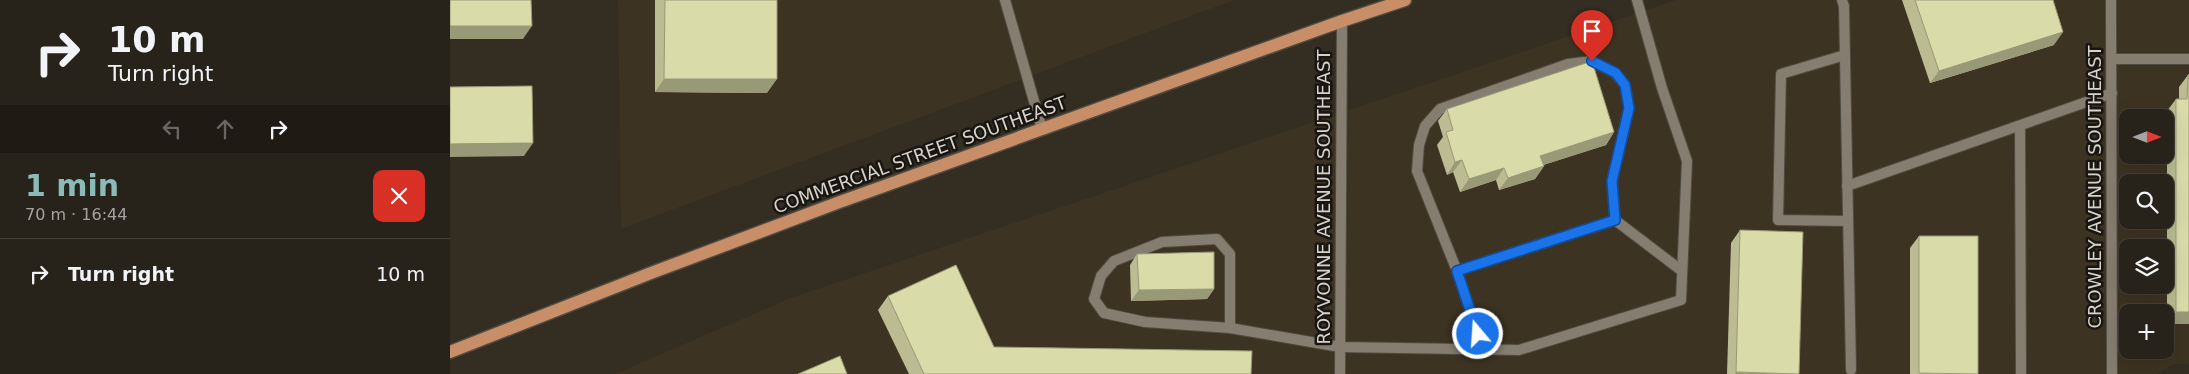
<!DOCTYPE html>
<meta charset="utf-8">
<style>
:root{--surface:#27221a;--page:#332f27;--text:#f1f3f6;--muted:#a4a4a2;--line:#433f39;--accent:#8bbbb9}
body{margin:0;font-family:"DejaVu Sans",sans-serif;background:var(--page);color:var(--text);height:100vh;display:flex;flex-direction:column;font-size:19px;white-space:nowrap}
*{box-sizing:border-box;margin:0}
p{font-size:16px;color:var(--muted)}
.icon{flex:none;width:28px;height:28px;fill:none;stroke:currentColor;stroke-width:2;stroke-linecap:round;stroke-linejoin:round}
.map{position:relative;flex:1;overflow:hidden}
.details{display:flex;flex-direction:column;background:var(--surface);width:450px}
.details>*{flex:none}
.banner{background:#27221a;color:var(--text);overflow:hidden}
.needle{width:32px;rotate:90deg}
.tools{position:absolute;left:1669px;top:109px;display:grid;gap:10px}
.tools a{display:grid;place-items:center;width:55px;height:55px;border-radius:10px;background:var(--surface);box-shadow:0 5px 20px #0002,0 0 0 1px var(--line);font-size:25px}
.pin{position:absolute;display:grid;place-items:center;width:42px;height:42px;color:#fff;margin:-51px -21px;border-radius:50% 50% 50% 0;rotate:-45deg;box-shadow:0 0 5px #0007}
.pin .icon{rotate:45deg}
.me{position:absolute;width:55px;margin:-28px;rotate:342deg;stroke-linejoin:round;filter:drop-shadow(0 0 4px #0008)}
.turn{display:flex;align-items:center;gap:18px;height:105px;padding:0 25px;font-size:22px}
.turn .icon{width:65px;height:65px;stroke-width:2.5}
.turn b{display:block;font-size:35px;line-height:42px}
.lanes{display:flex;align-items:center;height:48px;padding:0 25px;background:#0003;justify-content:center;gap:25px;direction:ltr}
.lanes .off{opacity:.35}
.round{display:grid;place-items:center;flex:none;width:52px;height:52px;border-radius:10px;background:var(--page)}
.head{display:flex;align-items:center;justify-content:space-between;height:85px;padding:0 25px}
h1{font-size:30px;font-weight:600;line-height:38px;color:var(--accent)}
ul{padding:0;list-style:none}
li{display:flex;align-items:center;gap:15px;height:70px;padding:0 25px;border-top:1px solid var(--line)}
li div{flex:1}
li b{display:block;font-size:19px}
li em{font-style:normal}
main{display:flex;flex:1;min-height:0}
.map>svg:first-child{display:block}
.built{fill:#3d3322;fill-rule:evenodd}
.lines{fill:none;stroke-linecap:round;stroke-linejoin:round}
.service-casing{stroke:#504b41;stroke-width:12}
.minor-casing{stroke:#504b41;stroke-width:12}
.primary-casing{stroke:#504b41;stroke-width:15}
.service{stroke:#857d70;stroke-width:10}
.minor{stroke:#857d70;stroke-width:10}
.primary{stroke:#c78e68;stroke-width:12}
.wall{fill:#bbbc91}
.shaded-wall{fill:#989976}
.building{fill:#d9dba9;stroke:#989976}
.route-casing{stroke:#114b97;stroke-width:12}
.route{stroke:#1a73e8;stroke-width:9}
.labels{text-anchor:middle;stroke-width:5;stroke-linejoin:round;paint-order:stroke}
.street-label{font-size:18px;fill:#d6d2cb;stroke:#191611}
</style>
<main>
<section class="details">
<div class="banner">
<div class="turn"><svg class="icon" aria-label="right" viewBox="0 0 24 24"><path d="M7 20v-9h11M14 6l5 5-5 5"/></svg><div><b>10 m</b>Turn right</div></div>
<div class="lanes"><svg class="icon off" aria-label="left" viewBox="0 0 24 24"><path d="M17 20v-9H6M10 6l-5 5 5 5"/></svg><svg class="icon off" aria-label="ahead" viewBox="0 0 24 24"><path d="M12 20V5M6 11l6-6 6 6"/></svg><svg class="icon" aria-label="right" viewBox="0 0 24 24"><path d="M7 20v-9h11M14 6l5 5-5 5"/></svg></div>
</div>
<div class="head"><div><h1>1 min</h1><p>70 m · 16:44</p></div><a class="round" style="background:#d93025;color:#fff"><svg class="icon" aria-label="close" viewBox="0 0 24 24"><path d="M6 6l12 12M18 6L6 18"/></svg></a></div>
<ul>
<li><svg class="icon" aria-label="right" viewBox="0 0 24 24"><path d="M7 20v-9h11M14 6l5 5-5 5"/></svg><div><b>Turn right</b></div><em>10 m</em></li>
</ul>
</section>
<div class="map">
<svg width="1739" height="374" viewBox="0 0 1739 374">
<rect width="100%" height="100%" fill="#342d22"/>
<g class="built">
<polygon points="168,0 784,0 171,229"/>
<path d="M1226,0H1739V364H1725L1707,374H165L338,299ZM1678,118H1715V155H1678ZM1678,182H1715V220H1678ZM1678,248H1715V285H1678ZM1678,312H1715V350H1678Z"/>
</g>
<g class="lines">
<defs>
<g id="service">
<polyline points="555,0 592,129"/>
<polyline points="1392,0 1394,6 1401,370"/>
<polyline points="1395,55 1331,74 1328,220 1398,221"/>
<polyline points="1662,59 1739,59"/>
<polyline points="1570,126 1571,374"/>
<polyline points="1397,186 1662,93"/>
<polyline points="1007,271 967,171 969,145 975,126 990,109 1118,64 1142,61 1165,73 1175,85 1179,108 1162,181 1165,220"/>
<polyline points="780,328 780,254 767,239 712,242 664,261 651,276 644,299 654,313 695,322 780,328 890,347 1069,350 1231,300 1237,161 1212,88 1187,0"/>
<polyline points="1033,349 1007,271 1165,220 1232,271"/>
</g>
<g id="minor">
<polyline points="1661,0 1662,374"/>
<polyline points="890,374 892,21"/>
</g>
<polyline id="primary" points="0,352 201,273 387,203 892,21 955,0"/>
</defs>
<use href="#service" class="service-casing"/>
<use href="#minor" class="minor-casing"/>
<use href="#primary" class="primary-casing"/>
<use href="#service" class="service"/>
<use href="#minor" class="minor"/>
<use href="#primary" class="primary"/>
</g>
<g class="wall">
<polygon points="205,0 327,0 317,93 205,92"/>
<polygon points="1452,0 1603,0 1604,45 1480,83"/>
<polygon points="1738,75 1739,324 1717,324 1717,111 1726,99 1729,99 1729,87"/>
<polygon points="997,109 1164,132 1156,145 1093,165 1094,166 1085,179 1049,190 1046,180 1010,192 1003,172 997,175 987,145 993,137 988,121"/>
<polygon points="1290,230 1349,374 1277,374 1281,243"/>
<polygon points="1469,236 1528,374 1460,374 1460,248"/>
<polygon points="687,254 764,289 757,299 681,301 680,265"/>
<polygon points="438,296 544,347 801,374 459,374 428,310"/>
</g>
<g class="shaded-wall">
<polygon points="0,26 82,26 73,39 0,39"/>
<polygon points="1613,32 1604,45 1480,83 1489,71"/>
<polygon points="214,79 327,79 317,93 205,92"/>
<polygon points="1164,132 1156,145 1081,169 1090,156"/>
<polygon points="83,143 74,156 0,157 0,144"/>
<polygon points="1012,160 1003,172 997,175 1005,162"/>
<polygon points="1094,166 1085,179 1049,190 1058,178"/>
<polygon points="1054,168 1046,180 1010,192 1019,179"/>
<polygon points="764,289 757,299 681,301 689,290"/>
<polygon points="1726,312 1739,312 1739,324 1717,324"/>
<polygon points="1286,372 1349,374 1285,374"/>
</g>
<g class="building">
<polygon points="0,0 81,0 82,26 0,26"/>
<polygon points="215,0 327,0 327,79 214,79"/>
<polygon points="1465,0 1603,0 1613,32 1489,71"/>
<polygon points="1142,61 1164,132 1090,156 1094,166 1058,178 1054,168 1019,179 1012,160 1005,162 996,132 1003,130 997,109"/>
<polygon points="1739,74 1739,312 1726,312 1726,99 1737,99 1738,75"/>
<polygon points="82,86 83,143 0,144 0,87"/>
<polygon points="1290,230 1353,232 1349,374 1286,372"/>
<polygon points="1469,236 1528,236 1528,374 1469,373"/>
<polygon points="764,252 764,289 689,290 687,254"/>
<polygon points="506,265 544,347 802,351 801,374 474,374 438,296"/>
<polygon points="390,356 397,374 348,374"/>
</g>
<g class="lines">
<defs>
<polyline id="route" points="1028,334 1007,271 1165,220 1162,181 1179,108 1175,85 1166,73 1142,61"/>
</defs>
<use href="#route" class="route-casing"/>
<use href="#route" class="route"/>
</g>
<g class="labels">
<g class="street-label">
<text transform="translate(470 155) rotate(-20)" y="6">COMMERCIAL STREET SOUTHEAST</text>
<text transform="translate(1645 187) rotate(-90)" y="6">CROWLEY AVENUE SOUTHEAST</text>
<text transform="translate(874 197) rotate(-90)" y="6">ROYVONNE AVENUE SOUTHEAST</text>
</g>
</g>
</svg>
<div class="tools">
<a><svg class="needle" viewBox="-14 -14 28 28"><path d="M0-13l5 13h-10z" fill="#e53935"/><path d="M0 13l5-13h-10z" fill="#a4a4a2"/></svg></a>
<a><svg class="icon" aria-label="search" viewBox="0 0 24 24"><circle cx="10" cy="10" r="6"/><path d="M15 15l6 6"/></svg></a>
<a><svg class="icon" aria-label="layers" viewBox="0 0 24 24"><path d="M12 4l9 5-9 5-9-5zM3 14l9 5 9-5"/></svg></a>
<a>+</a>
</div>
<div class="pin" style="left:1142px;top:61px;background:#d93025"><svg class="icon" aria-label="arrive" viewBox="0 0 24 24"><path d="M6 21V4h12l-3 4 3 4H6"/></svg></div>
<svg class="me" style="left:1028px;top:334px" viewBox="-20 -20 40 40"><circle r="17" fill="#1a73e8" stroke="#fff" stroke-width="3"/><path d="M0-11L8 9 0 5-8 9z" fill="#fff"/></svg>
</div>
</main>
